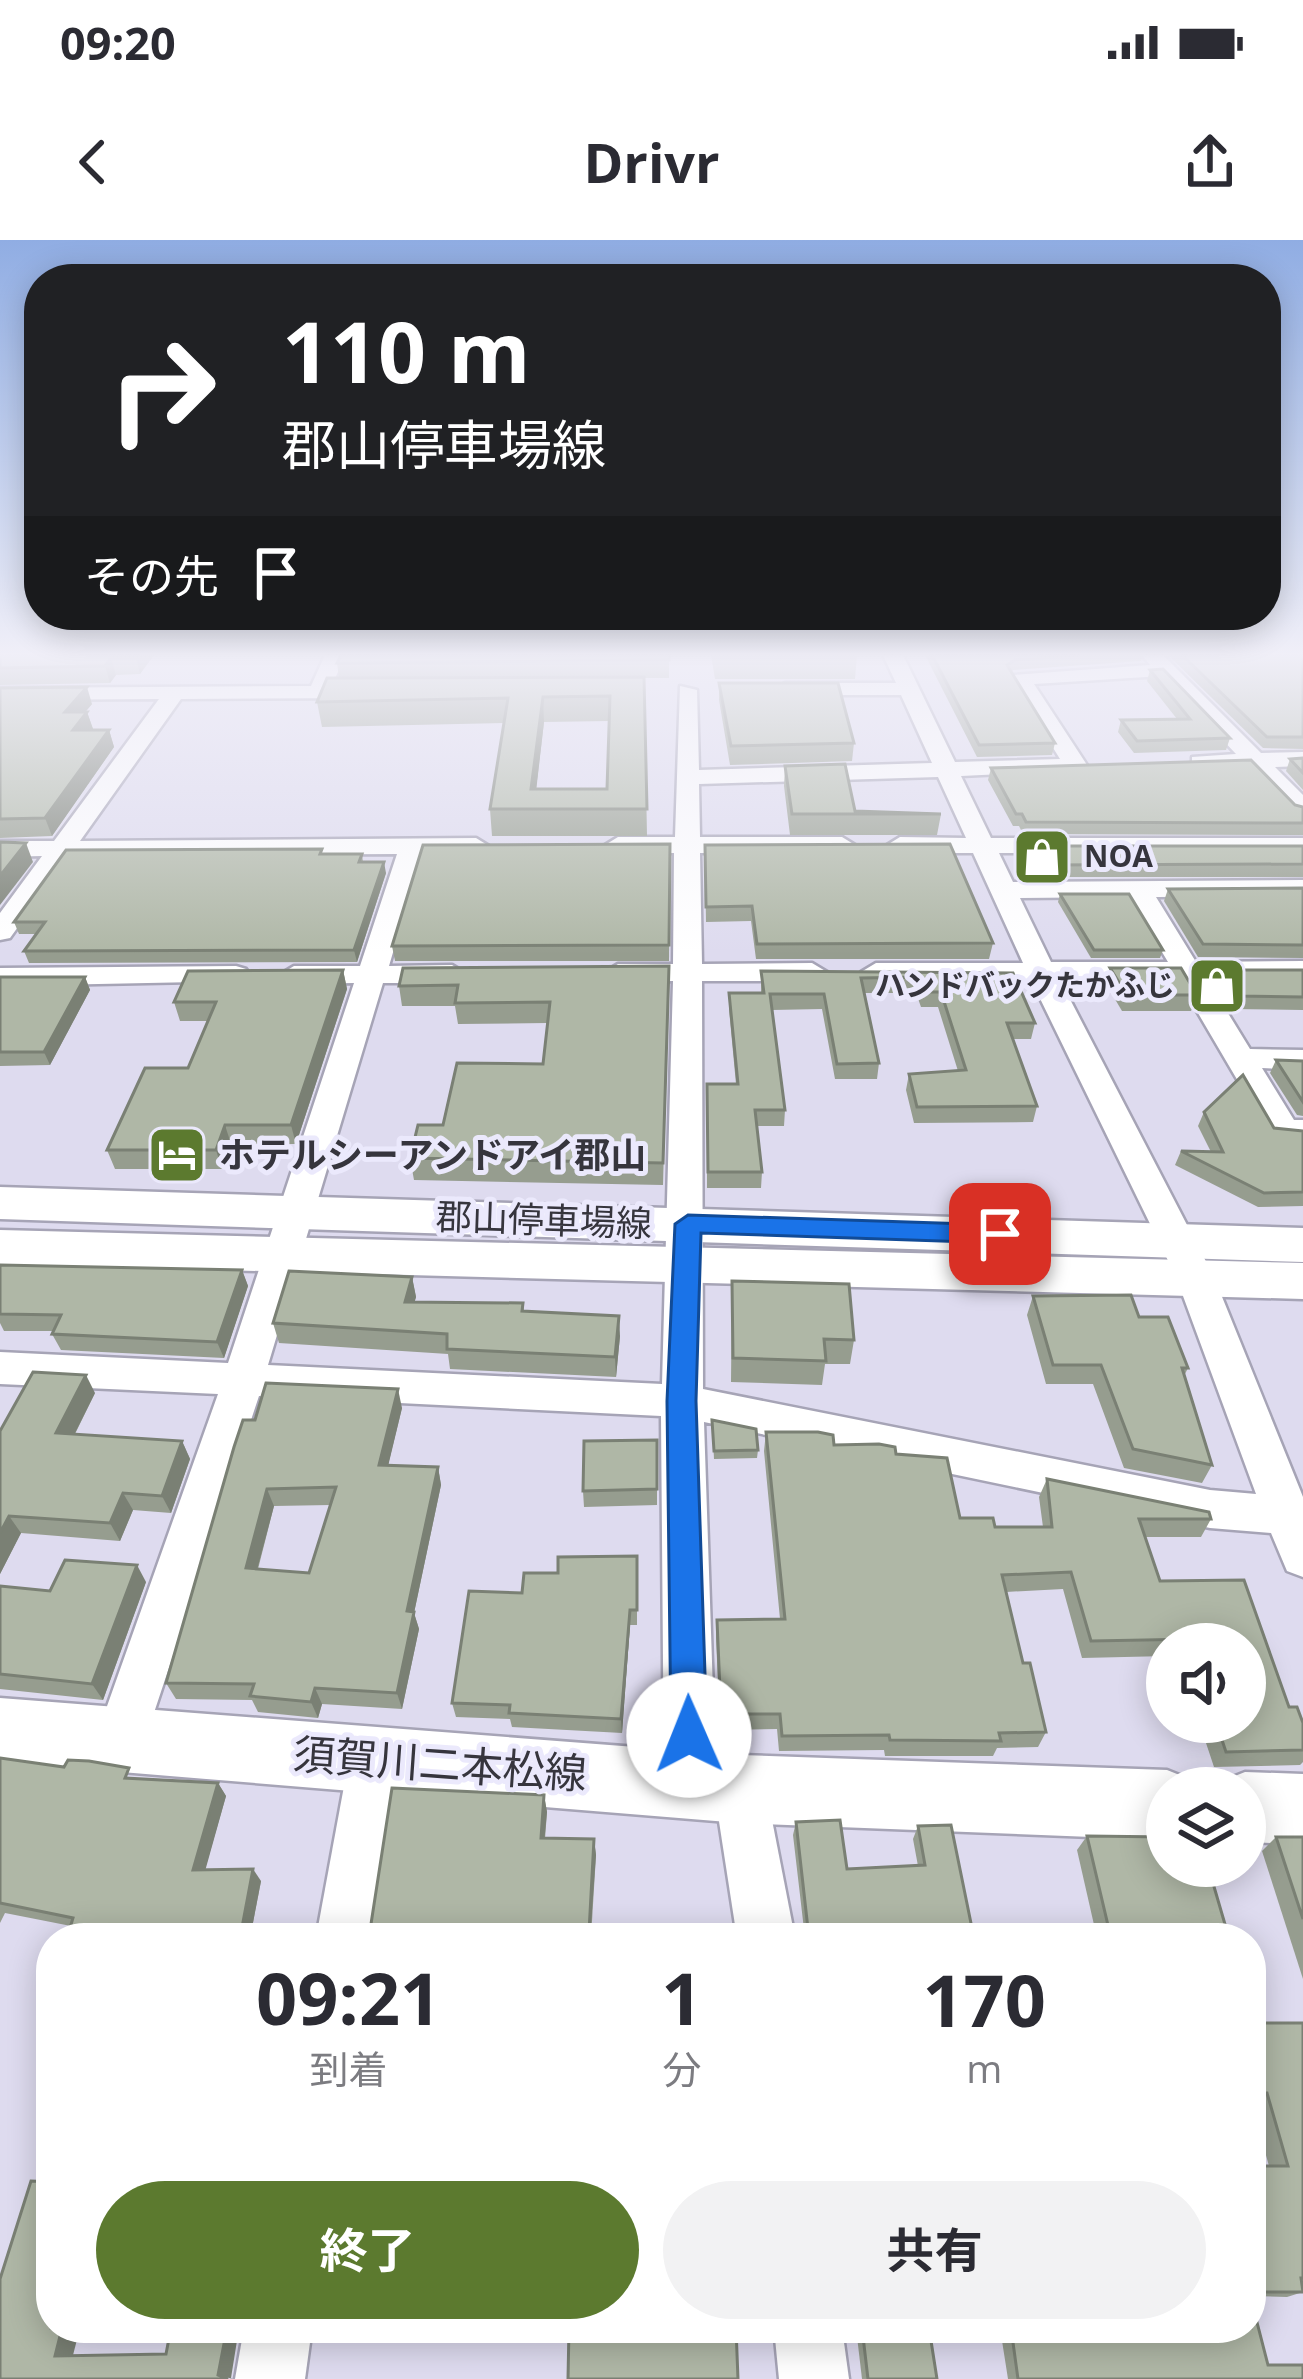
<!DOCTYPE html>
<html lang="ja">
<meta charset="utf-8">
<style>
:root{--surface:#fff;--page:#f2f2f3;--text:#2b2b33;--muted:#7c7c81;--accent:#5c7a2f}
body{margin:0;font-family:"Open Sans","Noto Sans JP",sans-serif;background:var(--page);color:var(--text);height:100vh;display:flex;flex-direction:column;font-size:45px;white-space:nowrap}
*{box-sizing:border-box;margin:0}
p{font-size:39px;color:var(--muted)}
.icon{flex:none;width:66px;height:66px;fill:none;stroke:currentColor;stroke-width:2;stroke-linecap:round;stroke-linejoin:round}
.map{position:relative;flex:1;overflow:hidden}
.sheet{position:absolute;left:36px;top:1683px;width:1230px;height:420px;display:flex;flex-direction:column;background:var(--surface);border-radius:48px;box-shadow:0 6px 30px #0003}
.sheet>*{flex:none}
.banner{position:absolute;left:24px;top:24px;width:1257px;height:366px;border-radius:48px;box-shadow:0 6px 30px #0003;background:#202124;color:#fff;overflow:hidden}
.tools{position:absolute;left:1146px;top:1383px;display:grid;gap:24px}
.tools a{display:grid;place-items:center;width:120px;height:120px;border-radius:50%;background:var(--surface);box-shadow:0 6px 30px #0003;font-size:60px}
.pin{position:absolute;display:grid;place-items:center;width:102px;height:102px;color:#fff;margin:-51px;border-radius:24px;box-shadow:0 6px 18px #0006}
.me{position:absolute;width:132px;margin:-66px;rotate:359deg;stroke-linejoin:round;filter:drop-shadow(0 0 9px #0008)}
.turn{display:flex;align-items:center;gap:42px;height:252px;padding:0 60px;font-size:54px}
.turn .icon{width:156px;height:156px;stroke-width:2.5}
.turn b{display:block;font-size:84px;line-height:102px}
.then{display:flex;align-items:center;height:114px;padding:0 60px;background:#0003;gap:24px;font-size:45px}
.eta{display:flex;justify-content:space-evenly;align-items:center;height:204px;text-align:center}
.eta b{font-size:72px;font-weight:700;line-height:84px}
.action{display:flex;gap:24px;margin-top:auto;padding:24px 60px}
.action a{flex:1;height:138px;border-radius:72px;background:var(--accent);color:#fff;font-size:48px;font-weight:700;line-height:138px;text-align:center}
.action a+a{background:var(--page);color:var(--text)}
.status{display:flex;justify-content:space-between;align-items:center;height:84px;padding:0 60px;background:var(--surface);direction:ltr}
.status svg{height:33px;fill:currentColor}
header{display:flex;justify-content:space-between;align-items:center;height:156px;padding:0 60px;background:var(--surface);font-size:54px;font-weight:700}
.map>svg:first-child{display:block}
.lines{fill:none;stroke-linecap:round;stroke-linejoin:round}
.minor-casing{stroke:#a6a4b6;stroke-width:5}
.major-casing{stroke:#a6a4b6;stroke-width:5}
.minor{fill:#fff;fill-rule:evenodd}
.major{fill:#fff;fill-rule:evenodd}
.wall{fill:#969d8f;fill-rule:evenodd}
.shaded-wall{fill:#7a8074}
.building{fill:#afb7a6;stroke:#7a8074;stroke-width:3;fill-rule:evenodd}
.route{fill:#1a73e8;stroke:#114b97;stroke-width:3}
.labels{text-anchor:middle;stroke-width:10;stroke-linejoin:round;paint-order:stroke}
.far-poi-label{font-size:30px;font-weight:bold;fill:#36353d;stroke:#ebe9fc;text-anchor:start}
.poi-label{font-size:36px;font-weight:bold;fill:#36353d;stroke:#ebe9fc;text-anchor:start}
.street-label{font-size:36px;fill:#36353d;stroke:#ebe9fc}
.near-street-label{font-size:42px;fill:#36353d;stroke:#ebe9fc}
</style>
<div class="status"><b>09:20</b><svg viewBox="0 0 49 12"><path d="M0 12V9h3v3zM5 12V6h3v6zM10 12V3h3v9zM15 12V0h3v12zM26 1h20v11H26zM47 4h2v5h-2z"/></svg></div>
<header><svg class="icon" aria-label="back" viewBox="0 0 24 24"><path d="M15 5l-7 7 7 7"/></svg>Drivr<svg class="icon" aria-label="share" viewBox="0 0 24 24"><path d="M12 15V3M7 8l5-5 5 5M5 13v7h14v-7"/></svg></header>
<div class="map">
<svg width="1303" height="2139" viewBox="0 0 1303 2139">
<rect width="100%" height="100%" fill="#dedbef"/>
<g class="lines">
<defs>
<g id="minor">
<path d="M325,415H345L332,446H373L383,452L373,458L181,459L80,601L476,598L489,606L476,614H422L389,726L452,725L467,734L452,743H383L268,1125L662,1144L673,741L618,742L603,733L618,724H673L674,613H618L605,605L618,597H675L680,446L697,450L699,530L932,523L901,455H785L775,449L785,443H896L883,415H903L955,522L1060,519L1010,439L1013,435L1150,425L1142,415H1163L1261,513L1303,512V526L1275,527L1303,555V576L1294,574L1249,527H1192V517L1236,514L1162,436L1034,444L1087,525L1083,530L961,536L991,598H1303V614L999,613L1013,642L1303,640V656L1156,657L1196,722L1303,721V739H1207L1250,809L1303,810V830L1262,828L1294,880H1303V902L1272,899L1178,739L1060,740L1214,1037L1303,1257V1337L1287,1331L1271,1293L1210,1288L704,1182L716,1542L709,1560L690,1568L671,1560L664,1542L661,1176L259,1156L139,1518L121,1525L103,1518L95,1500L218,1154L0,1144V1112L228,1123L354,743L294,744L279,735L294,726H360L397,614L69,616L10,698L0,700V673L42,616L0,617V601H54L159,459L0,460V448L311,446ZM938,537L966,598L900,597L887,605L900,613H973L1023,723H876L861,732L876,741L1031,740L1176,1037L1256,1254L1210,1250L703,1149L702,741H812L827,732L812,723L702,724L700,613H842L855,605L842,597H700L699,544ZM1129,657L1168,722H1051L1020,658Z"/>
<polygon points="236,726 246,729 251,735 246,741 0,746 0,728"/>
<polygon points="375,1494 393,1501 401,1519 374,1698 316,1698 349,1519 357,1501"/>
<polygon points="740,1523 759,1530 766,1549 795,1698 737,1698 714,1549 721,1530"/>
<polygon points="244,2088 312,2088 305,2139 235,2139"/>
<polygon points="774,2088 842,2088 849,2139 779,2139"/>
</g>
<g id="major">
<polygon points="0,947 1303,988 1303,1022 0,979"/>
<polygon points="0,990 1303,1023 1303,1059 0,1024"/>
<polygon points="0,1458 740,1515 1167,1530 1192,1540 1195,1548 1167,1548 1167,1600 740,1583 0,1522"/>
<polygon points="1245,1532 1303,1534 1303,1604 1245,1602 1245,1548 1218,1548 1220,1542"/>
</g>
</defs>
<use href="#minor" class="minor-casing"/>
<use href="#major" class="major-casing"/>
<use href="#minor" class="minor"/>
<use href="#major" class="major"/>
</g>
<g class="wall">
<polygon points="0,415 154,415 140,434 116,435 110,443 0,445"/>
<path d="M669,415V438H644L647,596H492L490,569L504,483L322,487L317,462L339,438L337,423ZM609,481L607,549H536L544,482Z"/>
<polygon points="711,415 857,415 855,439 715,439"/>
<polygon points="925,415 1143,415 1141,421 1013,430 1011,432 1055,503 1052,515 977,517"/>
<polygon points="1168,415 1303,415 1303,509 1263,508"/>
<polygon points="1150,430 1230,498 1226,510 1134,513 1118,492 1121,480 1177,479 1147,441"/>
<polygon points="719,443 854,503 852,521 730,525 719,460"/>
<polygon points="0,448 92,464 85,472 87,472 93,489 109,490 114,507 52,596 0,598"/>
<polygon points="1303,518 1303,550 1286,531 1290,519"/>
<polygon points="785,526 855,571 941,574 937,595 790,595 784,546"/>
<polygon points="991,528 1295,565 1303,567 1303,595 1023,594 1019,586 1013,586 988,540"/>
<polygon points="670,604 669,721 395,721 392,706"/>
<polygon points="1037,606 1303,606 1303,637 1043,637 1034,619"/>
<polygon points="323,614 362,614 363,622 386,633 357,722 29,723 24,711 37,694 19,694 14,682"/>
<polygon points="705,619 993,703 989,719 756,719 751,681 706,682"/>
<polygon points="1303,648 1303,718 1198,717 1164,661 1168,649"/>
<polygon points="1060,654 1163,710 1160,718 1091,718 1058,662"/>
<polygon points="669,726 663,945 414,940 410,918 543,824 547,783 458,784 455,766 402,766 399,746"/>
<polygon points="1110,728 1197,755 1191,771 1122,771 1106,744"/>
<polygon points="343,730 347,749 296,904 231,904 222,929 115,929 107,910 188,828 208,781 180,781 174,762"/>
<polygon points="1220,730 1303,730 1303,770 1231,769 1215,743"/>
<polygon points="761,731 1013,733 1035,783 1031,799 1013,799 1037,866 1033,882 914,883 906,850 909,834 958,831 938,767 921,767 916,753 864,753 879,823 877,839 835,839 822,769 772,770 785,870 784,886 757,886 762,932 761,948 707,948 707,844 736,844 729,769 729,753 761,753"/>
<polygon points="0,737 85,737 90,750 50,825 0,826"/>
<polygon points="1276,820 1303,821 1303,876 1297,875 1270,833"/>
<polygon points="1204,872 1274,888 1303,891 1303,966 1258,967 1175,925 1181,911 1211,912 1198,886"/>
<polygon points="0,1025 242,1030 248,1046 224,1118 61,1110 52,1094 53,1091 4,1091 0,1083"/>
<polygon points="412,1037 416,1057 414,1062 523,1063 524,1071 620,1096 616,1137 450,1129 448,1114 279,1103 273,1083"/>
<polygon points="732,1041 854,1100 850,1124 825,1124 822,1145 731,1142"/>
<polygon points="1033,1056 1139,1077 1188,1128 1184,1136 1212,1225 1202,1243 1124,1228 1093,1144 1046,1144 1027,1075"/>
<polygon points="95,1153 75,1194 182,1201 190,1219 171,1273 133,1270 120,1301 21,1293 0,1334 0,1191"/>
<path d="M402,1168L388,1225L438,1227L441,1245L414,1373L419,1389L402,1469L322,1464L318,1478L258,1472L252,1460L176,1459L166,1443L255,1180ZM330,1265L309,1333L258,1329L274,1266Z"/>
<polygon points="712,1180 758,1210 757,1218 714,1219"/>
<polygon points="766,1192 818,1192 833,1195 834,1205 879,1204 895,1207 896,1214 947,1218 960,1278 993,1278 995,1287 1043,1287 1039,1257 1047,1239 1209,1272 1211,1279 1201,1297 1145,1297 1160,1341 1244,1340 1289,1467 1297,1467 1303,1483 1303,1522 1300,1525 1214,1527 1200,1485 1202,1482 1245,1482 1245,1404 1167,1404 1167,1416 1082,1418 1063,1349 1006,1352 1023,1423 1030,1423 1046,1492 1038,1507 997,1508 993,1516 885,1516 884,1510 779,1511 777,1489 720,1490 716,1397 717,1380 780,1379 764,1211"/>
<polygon points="657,1200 657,1265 584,1267 583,1251"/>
<polygon points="637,1316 637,1385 630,1385 622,1493 512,1487 510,1479 456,1477 452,1463 522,1353 558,1333"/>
<polygon points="146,1342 103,1460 0,1449 0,1346 50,1351"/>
<polygon points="0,1518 136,1538 218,1543 226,1556 205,1629 261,1641 250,1698 67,1698 71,1686 5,1673 0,1683"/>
<polygon points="544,1555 547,1572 545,1599 594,1599 596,1615 591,1698 355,1698"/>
<polygon points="796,1582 847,1629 918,1626 913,1599 918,1586 974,1698 805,1698 793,1595"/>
<polygon points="1087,1596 1229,1698 1097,1698 1077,1610"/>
<polygon points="1276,1597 1303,1597 1303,1739 1262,1611"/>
<polygon points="1251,1783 1303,1783 1303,2052 1287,2057 1251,2056 1251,1926 1269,1926 1251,1862"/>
<polygon points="403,2088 402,2099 329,2100 319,2095"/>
<polygon points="856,2088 929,2088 937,2139 862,2139"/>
<polygon points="1000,2088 1251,2088 1268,2125 1303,2139 1008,2139"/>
</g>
<g class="shaded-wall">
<polygon points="138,415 154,415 140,434 136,418"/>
<polygon points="111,418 116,435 110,443 105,426"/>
<polygon points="87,447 92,464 71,489 65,472"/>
<polygon points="543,457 544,482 534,569 531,549"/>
<polygon points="87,472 93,489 73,490"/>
<polygon points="109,490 114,507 52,596 45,578"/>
<polygon points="26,603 33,622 0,665 0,636"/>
<polygon points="384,622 386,633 357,722 354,710"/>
<polygon points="343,730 347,749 296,904 291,885"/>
<polygon points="85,737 90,750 50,825 44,812"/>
<polygon points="225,885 231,904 222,929 216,910"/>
<polygon points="242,1030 248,1046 224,1118 217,1102"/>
<polygon points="412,1037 416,1057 409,1083 405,1062"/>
<polygon points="619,1076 620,1096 616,1137 615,1117"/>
<polygon points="86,1135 95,1153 66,1211 56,1193"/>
<polygon points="398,1149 402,1168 384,1243 379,1225"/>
<polygon points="182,1201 190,1219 171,1273 162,1256"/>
<polygon points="438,1227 441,1245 414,1373 419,1389 402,1469 397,1453 407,1371"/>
<polygon points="267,1249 274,1266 253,1345 246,1328"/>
<polygon points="123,1253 133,1270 120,1301 110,1283"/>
<polygon points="9,1276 21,1293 0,1334 0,1293"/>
<polygon points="137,1325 146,1342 103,1460 92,1444"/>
<polygon points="630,1370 630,1385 622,1493 621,1479"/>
<polygon points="315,1448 322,1464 318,1478 311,1462"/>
<polygon points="218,1543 226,1556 202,1642 193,1630"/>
<polygon points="544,1555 547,1572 543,1614 541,1598"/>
<polygon points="594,1599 596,1615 590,1698 589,1692"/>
<polygon points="253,1629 261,1641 250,1698 240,1698"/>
<polygon points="62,2088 80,2088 72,2119 55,2116"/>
<polygon points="227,2088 239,2088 231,2138 233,2139 218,2135"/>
<polygon points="395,2088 403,2088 402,2099 394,2095"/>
</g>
<g class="building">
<polygon points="0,415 138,415 136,418 111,418 105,426 0,428"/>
<polygon points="341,415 669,415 669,420 337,423"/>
<polygon points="932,415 1079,415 1015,420 1007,425 1055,503 979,505"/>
<polygon points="1182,415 1303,415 1303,497 1267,497"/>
<polygon points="1163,429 1230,498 1137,501 1121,480 1190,479 1150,430"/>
<path d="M644,437L647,569H490L508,458L317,462L327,438ZM610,456L607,549H531L543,457Z"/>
<polygon points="719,443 838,443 854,503 731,506"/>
<polygon points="87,447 65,472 87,472 73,490 109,490 45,578 0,579 0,448"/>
<polygon points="1303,518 1303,533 1290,519"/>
<polygon points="1251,520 1295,565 1303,567 1303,583 1026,582 1022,574 1016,574 991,528"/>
<polygon points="845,524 855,571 941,574 792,574 785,526"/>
<polygon points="0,602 26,603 0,636"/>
<polygon points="670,604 669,705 392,706 423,605"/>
<polygon points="950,604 993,703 757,704 752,666 706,667 705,605"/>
<polygon points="1037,606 1303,606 1303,624 1046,625"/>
<polygon points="322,609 320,614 362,614 359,622 384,622 354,710 24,711 45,682 14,682 66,610"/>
<polygon points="1303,648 1303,705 1203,704 1168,649"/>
<polygon points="1060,654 1129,654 1163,710 1094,710"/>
<polygon points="669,726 663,923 410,918 418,885 443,885 457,823 543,824 550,762 455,763 458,745 399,746 403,728"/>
<polygon points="1110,728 1181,728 1197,755 1127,755"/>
<polygon points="343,730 291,885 225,885 216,910 107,910 145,828 188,828 216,762 174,762 188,731"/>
<polygon points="1220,730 1303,730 1303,757 1236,756"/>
<polygon points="761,731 1013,733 1035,783 1007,783 1037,866 917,867 909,834 966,830 941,752 923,752 919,737 861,738 879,823 837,824 824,754 770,754 785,870 755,870 762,932 708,932 707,844 738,844 729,753 764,753"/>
<polygon points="0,737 85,737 44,812 0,812"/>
<polygon points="1276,820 1303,821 1303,862"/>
<polygon points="1243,835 1274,888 1303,891 1303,952 1264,953 1181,911 1223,912 1204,872"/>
<polygon points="0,1025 242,1030 217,1102 52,1094 61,1075 0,1074"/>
<polygon points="289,1031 412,1037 405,1062 523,1063 522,1071 619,1076 615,1117 447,1109 447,1094 273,1083"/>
<polygon points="732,1041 849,1044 854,1100 824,1099 826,1121 733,1118"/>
<polygon points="1131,1055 1139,1077 1168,1077 1188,1128 1182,1128 1212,1225 1133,1209 1101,1125 1053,1125 1033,1056"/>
<polygon points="33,1132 86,1135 56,1193 182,1201 162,1256 123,1253 110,1283 9,1276 0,1293 0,1191"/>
<path d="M266,1143L398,1149L379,1225L438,1227L407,1371L414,1372L397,1453L315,1448L311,1462L250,1456L254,1444L166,1443L234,1207L243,1180H255ZM336,1247L309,1333L246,1328L267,1249Z"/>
<polygon points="712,1180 756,1189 758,1210 714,1211"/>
<polygon points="766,1192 818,1192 833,1195 834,1205 879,1204 895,1207 896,1214 947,1218 960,1278 993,1278 995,1287 1052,1287 1047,1239 1209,1272 1211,1279 1139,1279 1160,1341 1244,1340 1289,1467 1297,1467 1303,1483 1303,1510 1226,1512 1216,1482 1245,1482 1245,1404 1200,1404 1198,1399 1091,1401 1071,1332 1002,1335 1023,1423 1030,1423 1046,1492 999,1493 1001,1501 890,1500 889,1495 782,1496 780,1474 721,1474 717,1380 785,1379"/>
<polygon points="657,1200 657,1249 583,1251 584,1201"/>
<polygon points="637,1316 637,1370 630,1370 621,1479 509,1473 510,1465 452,1463 469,1351 522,1353 524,1333 558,1333 558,1317"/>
<polygon points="65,1320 137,1325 92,1444 0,1434 0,1346 50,1351"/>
<polygon points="0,1518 64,1527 68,1520 89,1521 129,1528 125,1538 218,1543 193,1630 253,1629 240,1698 67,1698 73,1678 0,1663"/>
<polygon points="392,1548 544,1555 541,1598 594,1599 589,1692 527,1691 529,1698 355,1698 356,1688 371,1684"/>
<polygon points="840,1580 847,1629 925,1625 918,1586 951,1585 974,1698 809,1698 796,1582"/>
<polygon points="1087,1596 1167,1597 1167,1626 1208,1626 1229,1698 1111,1698"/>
<polygon points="1276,1597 1303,1597 1303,1679"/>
<polygon points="1251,1783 1303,1783 1303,2038 1301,2038 1303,2052 1251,2052 1251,1926 1288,1926 1267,1853 1251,1853"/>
<polygon points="51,1790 51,1828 41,1829"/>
<polygon points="31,1941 51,1942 51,2088 62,2088 55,2116 166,2114 171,2088 227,2088 218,2135 228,2139 0,2139 0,2039"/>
<polygon points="1251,2059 1268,2125 1303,2125 1303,2139 1018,2139 1011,2088 1251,2088"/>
<polygon points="320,2088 395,2088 394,2095 319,2095"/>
<polygon points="569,2088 736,2088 738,2139 568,2139"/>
<polygon points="862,2088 929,2088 937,2139 868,2139"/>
</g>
<linearGradient id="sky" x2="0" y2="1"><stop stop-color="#90ade3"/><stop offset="0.58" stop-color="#f0eff8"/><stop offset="1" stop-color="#f0eff8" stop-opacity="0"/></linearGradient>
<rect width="1303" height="714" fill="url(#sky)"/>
<polygon class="route" points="688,975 1000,985 1013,994 1000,1003 701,993 696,1161 707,1495 702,1507 689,1512 677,1507 671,1495 667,1161 675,984"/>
<defs>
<symbol id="shop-square" viewBox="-11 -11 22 22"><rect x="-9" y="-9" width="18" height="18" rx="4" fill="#5c7a2f" stroke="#ebe9fc"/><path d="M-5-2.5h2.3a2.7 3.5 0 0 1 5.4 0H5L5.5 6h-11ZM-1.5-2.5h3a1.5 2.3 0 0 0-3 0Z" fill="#fff"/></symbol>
<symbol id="hotel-square" viewBox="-11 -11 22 22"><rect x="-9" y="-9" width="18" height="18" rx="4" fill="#5c7a2f" stroke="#ebe9fc"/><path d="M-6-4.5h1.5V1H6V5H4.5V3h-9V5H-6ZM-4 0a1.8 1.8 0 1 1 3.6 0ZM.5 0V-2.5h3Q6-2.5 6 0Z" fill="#fff"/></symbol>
</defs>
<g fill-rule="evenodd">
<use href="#shop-square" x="1009" y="584" width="66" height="66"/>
<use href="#shop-square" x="1184" y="713" width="66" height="66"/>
<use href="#hotel-square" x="144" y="882" width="66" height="66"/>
</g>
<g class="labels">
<g class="far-poi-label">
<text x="1084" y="627">NOA</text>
<text x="1175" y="756" text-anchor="end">ハンドバックたかふじ</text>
</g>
<g class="poi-label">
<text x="219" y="928">ホテルシーアンドアイ郡山</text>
</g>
<g class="street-label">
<text transform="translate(544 980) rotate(2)" y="13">郡山停車場線</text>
</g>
<g class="near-street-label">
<text transform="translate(440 1524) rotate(4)" y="15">須賀川二本松線</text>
</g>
</g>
</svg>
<div class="tools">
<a><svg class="icon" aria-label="sound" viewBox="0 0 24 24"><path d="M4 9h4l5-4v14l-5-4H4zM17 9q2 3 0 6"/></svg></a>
<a><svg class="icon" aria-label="layers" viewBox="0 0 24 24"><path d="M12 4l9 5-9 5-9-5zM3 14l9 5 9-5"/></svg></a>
</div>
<div class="pin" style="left:1000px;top:994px;background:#d93025"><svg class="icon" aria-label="arrive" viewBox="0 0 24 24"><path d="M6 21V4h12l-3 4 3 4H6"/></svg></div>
<svg class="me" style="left:689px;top:1495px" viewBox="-20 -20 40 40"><circle r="19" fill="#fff"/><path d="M0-13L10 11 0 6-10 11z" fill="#1a73e8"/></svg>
<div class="banner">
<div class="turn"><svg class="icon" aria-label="right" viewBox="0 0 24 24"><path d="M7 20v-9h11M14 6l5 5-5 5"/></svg><div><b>110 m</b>郡山停車場線</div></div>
<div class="then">その先<svg class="icon" aria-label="arrive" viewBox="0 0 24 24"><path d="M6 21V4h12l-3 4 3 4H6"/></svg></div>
</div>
<section class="sheet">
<div class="eta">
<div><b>09:21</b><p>到着</p></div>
<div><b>1</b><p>分</p></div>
<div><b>170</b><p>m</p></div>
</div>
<div class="action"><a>終了</a><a>共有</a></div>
</section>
</div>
